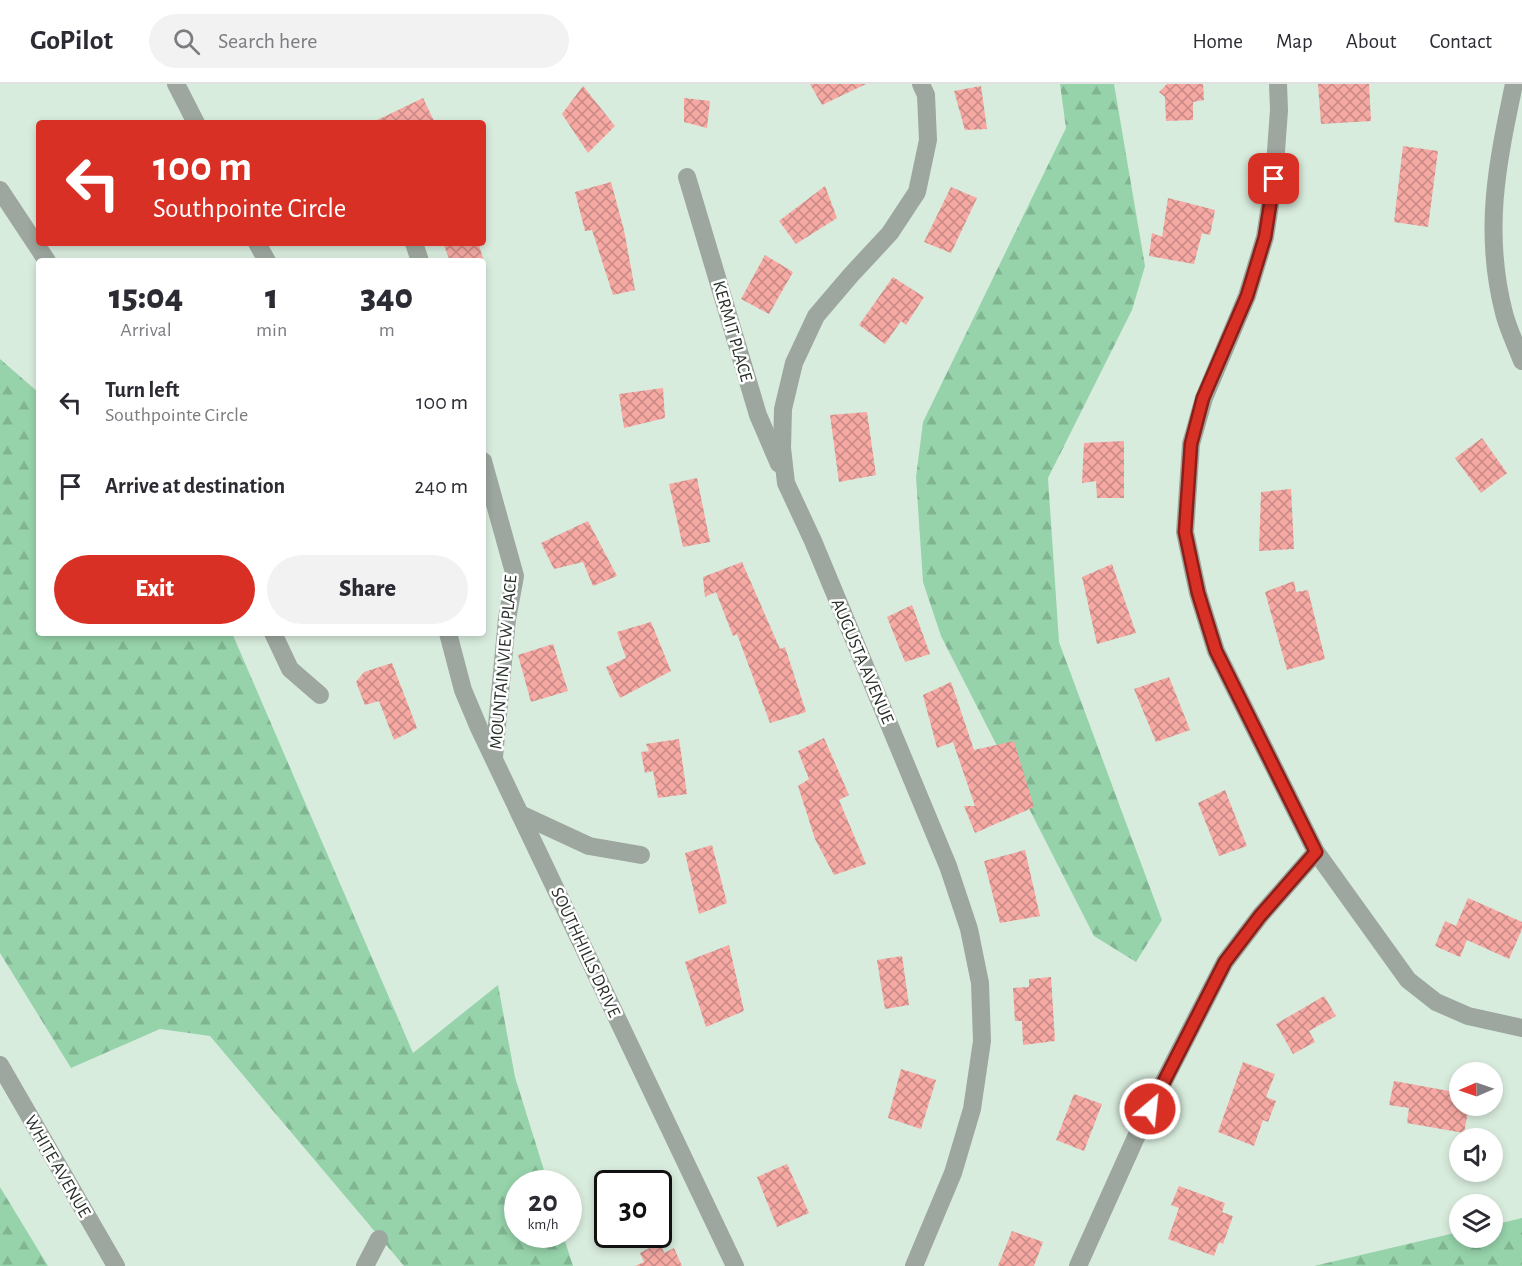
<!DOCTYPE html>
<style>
:root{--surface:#fff;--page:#f2f2f3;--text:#2b2b33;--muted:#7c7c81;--line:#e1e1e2;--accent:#d93025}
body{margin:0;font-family:"Alegreya Sans",sans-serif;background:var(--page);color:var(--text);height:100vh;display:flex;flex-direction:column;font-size:22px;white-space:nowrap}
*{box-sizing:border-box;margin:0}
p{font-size:20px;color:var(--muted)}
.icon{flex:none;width:33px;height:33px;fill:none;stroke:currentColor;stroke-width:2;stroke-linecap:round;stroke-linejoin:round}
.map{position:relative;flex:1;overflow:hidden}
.drawer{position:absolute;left:36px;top:174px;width:450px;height:378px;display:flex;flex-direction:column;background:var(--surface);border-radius:6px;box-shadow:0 3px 9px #0003}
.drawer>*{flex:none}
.guide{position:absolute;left:36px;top:36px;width:450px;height:126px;border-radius:6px;box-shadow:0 3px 9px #0003;background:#d93025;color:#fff;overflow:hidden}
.needle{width:39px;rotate:268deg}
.tools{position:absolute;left:1449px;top:978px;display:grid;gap:12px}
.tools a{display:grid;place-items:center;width:54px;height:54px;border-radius:50%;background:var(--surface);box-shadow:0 3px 9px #0003;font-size:30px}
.speed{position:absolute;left:504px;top:1086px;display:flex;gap:12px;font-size:30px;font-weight:700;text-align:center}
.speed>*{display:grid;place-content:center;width:78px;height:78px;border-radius:50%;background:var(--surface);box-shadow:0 3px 9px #0003;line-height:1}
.speed small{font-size:15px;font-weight:400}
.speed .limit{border:3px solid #111;border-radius:9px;background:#fff;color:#111}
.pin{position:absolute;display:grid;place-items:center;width:51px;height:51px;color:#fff;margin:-26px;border-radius:12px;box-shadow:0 3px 9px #0006}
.me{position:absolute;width:66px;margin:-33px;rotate:28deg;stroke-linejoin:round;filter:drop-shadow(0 0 4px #0008)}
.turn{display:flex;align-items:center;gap:21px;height:126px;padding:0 18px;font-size:27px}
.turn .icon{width:78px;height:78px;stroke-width:2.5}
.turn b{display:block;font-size:42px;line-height:51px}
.eta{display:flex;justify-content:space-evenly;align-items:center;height:102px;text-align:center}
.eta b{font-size:36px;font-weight:800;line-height:42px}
.primary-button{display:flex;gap:12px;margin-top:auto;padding:12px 18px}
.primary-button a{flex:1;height:69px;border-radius:36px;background:var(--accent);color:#fff;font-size:24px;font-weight:800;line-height:69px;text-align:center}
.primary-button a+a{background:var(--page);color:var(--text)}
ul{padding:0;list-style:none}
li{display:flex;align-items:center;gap:18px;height:84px;padding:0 18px}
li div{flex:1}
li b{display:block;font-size:22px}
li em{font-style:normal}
header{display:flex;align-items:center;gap:36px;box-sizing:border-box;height:84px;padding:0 30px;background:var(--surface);border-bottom:2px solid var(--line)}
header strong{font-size:28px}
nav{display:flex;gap:33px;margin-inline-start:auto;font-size:21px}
.search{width:420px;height:54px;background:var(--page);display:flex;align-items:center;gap:15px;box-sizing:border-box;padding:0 21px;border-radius:33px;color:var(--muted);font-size:22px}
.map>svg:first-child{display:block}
.forest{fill:url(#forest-firs)}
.building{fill:url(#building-cross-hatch)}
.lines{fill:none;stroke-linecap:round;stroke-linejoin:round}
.minor{stroke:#9da69f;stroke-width:18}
.route-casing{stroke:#8d1f18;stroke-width:15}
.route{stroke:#d93025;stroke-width:10}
.labels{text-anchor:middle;stroke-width:5;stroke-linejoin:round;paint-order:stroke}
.street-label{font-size:18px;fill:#272f29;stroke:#fff}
</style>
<header>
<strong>GoPilot</strong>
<div class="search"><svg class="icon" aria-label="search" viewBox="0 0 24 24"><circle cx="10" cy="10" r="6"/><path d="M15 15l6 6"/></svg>Search here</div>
<nav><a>Home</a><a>Map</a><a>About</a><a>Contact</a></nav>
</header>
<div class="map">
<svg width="1522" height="1182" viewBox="0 0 1522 1182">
<defs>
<pattern id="forest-firs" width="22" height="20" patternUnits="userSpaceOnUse" patternTransform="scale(1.5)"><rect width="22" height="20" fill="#96d3aa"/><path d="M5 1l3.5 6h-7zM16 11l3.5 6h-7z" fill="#81b592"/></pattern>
<pattern id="building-cross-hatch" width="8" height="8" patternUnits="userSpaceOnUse" patternTransform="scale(1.5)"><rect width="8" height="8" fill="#f6a8a3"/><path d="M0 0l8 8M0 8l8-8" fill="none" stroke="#c78985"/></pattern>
</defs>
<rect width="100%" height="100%" fill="#d8ecdd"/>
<g class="forest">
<polygon points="1060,0 1114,0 1145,182 1132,226 1048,394 1059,558 1162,836 1136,878 1094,852 941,552 923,498 916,393 923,338 1066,44"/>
<polygon points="0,275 39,309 39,549 232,549 413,969 498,901 515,993 548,1099 518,1100 518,1150 563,1151 573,1182 404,1182 210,952 160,945 71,984 0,869"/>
<polygon points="0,1103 48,1182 0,1182"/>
<polygon points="1522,1134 1522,1182 1314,1182 1459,1148 1460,1154 1492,1154 1493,1141"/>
</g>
<g class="building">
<polygon points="810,0 866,0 822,21"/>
<polygon points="1167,0 1203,0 1204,16 1193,18 1193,36 1166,37 1165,13 1159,8"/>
<polygon points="1318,0 1369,0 1371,37 1321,40"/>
<polygon points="583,2 615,42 588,69 562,30"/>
<polygon points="981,2 987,45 965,46 954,7"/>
<polygon points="423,14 435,39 371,39"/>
<polygon points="684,14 710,17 707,44 684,38"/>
<polygon points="1403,62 1438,67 1428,143 1394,138"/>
<polygon points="611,98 624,146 635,206 613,211 592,146 585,147 575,108"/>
<polygon points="825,102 837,134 796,160 779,137"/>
<polygon points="951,103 977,114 951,169 924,158"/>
<polygon points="1168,114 1215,126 1210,151 1202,149 1194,180 1149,172 1152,149 1162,153"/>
<polygon points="443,159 478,159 484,177 450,177"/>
<polygon points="765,171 793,188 769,230 741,215"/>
<polygon points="893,193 924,213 906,241 901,237 885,260 859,241"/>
<polygon points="663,304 665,334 624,344 619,310"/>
<polygon points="867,328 876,391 839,398 830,331"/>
<polygon points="1482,354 1507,389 1481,409 1455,374"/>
<polygon points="1124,357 1124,414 1097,414 1096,397 1082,399 1084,359"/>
<polygon points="697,394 710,458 683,463 669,400"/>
<polygon points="1291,405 1294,465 1259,467 1261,408"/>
<polygon points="588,437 617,492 593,502 583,478 554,485 541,459"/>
<polygon points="742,478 780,565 785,563 806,628 770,639 737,550 733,552 716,508 705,513 703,493"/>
<polygon points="1112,480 1136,549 1097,560 1082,493"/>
<polygon points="1294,497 1296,508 1308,506 1325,575 1287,586 1265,508"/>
<polygon points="912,521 930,570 905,578 887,533"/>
<polygon points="651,538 671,587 620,614 606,583 626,574 617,548"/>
<polygon points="553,560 568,607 531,618 518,571"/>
<polygon points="392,579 417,644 394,656 379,617 365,621 356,598 364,588"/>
<polygon points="1169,593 1190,646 1156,658 1134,605"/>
<polygon points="951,598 974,666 1014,657 1034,723 975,749 964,722 975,722 953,658 937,664 923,611"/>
<polygon points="824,654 849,711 839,716 866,780 834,791 815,755 798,702 809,695 798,667"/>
<polygon points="679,655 687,710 658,714 653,687 645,689 641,668 649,667 646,660"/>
<polygon points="1225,706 1247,762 1219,772 1198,719"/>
<polygon points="712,761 727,819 699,830 685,769"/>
<polygon points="1025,766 1040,832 1000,839 984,777"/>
<polygon points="1468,814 1522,838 1522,845 1509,875 1467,856 1460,873 1435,862 1445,837 1456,842"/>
<polygon points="729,861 744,927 706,943 685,878"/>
<polygon points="902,872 909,921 885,925 877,876"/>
<polygon points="1051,893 1055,957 1023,961 1022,937 1015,937 1013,904 1029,903 1029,895"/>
<polygon points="1324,912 1336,932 1309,947 1315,958 1293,970 1276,940"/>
<polygon points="1243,978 1275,990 1266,1013 1276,1017 1268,1038 1263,1036 1254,1062 1218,1048"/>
<polygon points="901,985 936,996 921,1045 888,1034"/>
<polygon points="1394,997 1460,1009 1460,1022 1469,1022 1464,1049 1407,1039 1409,1024 1389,1021"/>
<polygon points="1074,1010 1102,1020 1084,1067 1056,1056"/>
<polygon points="787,1080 809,1129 777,1143 757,1093"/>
<polygon points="1179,1102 1225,1119 1222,1128 1233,1132 1223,1160 1219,1158 1214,1172 1168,1155 1179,1124 1171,1121"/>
<polygon points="1012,1147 1043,1158 1034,1182 998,1182"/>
<polygon points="660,1158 664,1169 674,1164 682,1182 635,1182 644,1178 640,1169"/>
</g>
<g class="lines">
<g class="minor">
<polyline points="176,0 196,39"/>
<polyline points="1278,0 1279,26 1274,95 1265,153 1247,212 1204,314 1191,360 1185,448 1198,509 1216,567 1316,768 1408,896 1436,918 1468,932 1522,944"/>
<path d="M1514,0C1497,81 1483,147 1504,229C1508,245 1516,261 1522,277"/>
<polyline points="687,93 758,331 779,380"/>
<polyline points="0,106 47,177"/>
<polyline points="257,159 267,177"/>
<polyline points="414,159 420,177"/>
<polyline points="483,377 515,492 507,535 494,673"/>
<polyline points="273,549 290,585 320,611"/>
<polyline points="448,549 463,606 479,644 735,1182"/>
<polyline points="520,730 589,762 641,771"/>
<polyline points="0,981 116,1182"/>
<polyline points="365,1182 379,1155"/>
<polyline points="914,1182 953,1089 972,1025 982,957 980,899 969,845 948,782 813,457 786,399 782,364 783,325 794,279 816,232 851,191 890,149 917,108 928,56 926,11 921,0"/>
<polyline points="1078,1182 1141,1042 1225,878 1260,832 1316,768"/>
</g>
</g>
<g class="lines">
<defs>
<polyline id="route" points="1150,1025 1225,878 1260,832 1316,768 1216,567 1198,509 1185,448 1191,360 1203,314 1247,212 1265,153 1274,95"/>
</defs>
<use href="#route" class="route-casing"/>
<use href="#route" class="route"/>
</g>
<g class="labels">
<g class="street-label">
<text transform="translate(733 247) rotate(74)" y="6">KERMIT PLACE</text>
<text transform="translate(863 577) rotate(67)" y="6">AUGUSTA AVENUE</text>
<text transform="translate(503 578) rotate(-85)" y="6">MOUNTAIN VIEW PLACE</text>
<text transform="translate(586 868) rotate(65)" y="6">SOUTHHILLS DRIVE</text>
<text transform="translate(58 1082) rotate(60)" y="6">WHITE AVENUE</text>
</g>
</g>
</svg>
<div class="tools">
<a><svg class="needle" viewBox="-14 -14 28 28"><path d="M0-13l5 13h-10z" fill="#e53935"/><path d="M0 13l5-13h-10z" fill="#7c7c81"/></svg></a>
<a><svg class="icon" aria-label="sound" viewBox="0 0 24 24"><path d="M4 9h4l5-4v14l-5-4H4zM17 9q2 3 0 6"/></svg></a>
<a><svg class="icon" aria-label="layers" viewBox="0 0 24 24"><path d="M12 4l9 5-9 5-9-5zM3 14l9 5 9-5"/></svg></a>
</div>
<div class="speed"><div>20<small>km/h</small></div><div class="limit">30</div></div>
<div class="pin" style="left:1274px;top:95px;background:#d93025"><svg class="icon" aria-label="arrive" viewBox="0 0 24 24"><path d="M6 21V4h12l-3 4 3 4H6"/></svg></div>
<svg class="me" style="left:1150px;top:1025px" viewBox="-20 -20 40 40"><circle r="17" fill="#d93025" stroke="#fff" stroke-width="3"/><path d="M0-11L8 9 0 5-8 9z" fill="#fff"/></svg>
<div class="guide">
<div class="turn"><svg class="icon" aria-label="left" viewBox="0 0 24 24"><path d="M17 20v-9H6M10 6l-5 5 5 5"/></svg><div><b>100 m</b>Southpointe Circle</div></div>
</div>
<section class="drawer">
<div class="eta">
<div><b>15:04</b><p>Arrival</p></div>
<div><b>1</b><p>min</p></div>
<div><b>340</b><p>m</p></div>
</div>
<ul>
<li><svg class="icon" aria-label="left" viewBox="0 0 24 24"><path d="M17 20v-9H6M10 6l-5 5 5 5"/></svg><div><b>Turn left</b><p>Southpointe Circle</p></div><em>100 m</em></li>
<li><svg class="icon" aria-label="arrive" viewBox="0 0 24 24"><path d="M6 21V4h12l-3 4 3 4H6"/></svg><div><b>Arrive at destination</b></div><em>240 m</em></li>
</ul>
<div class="primary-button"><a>Exit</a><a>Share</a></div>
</section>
</div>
